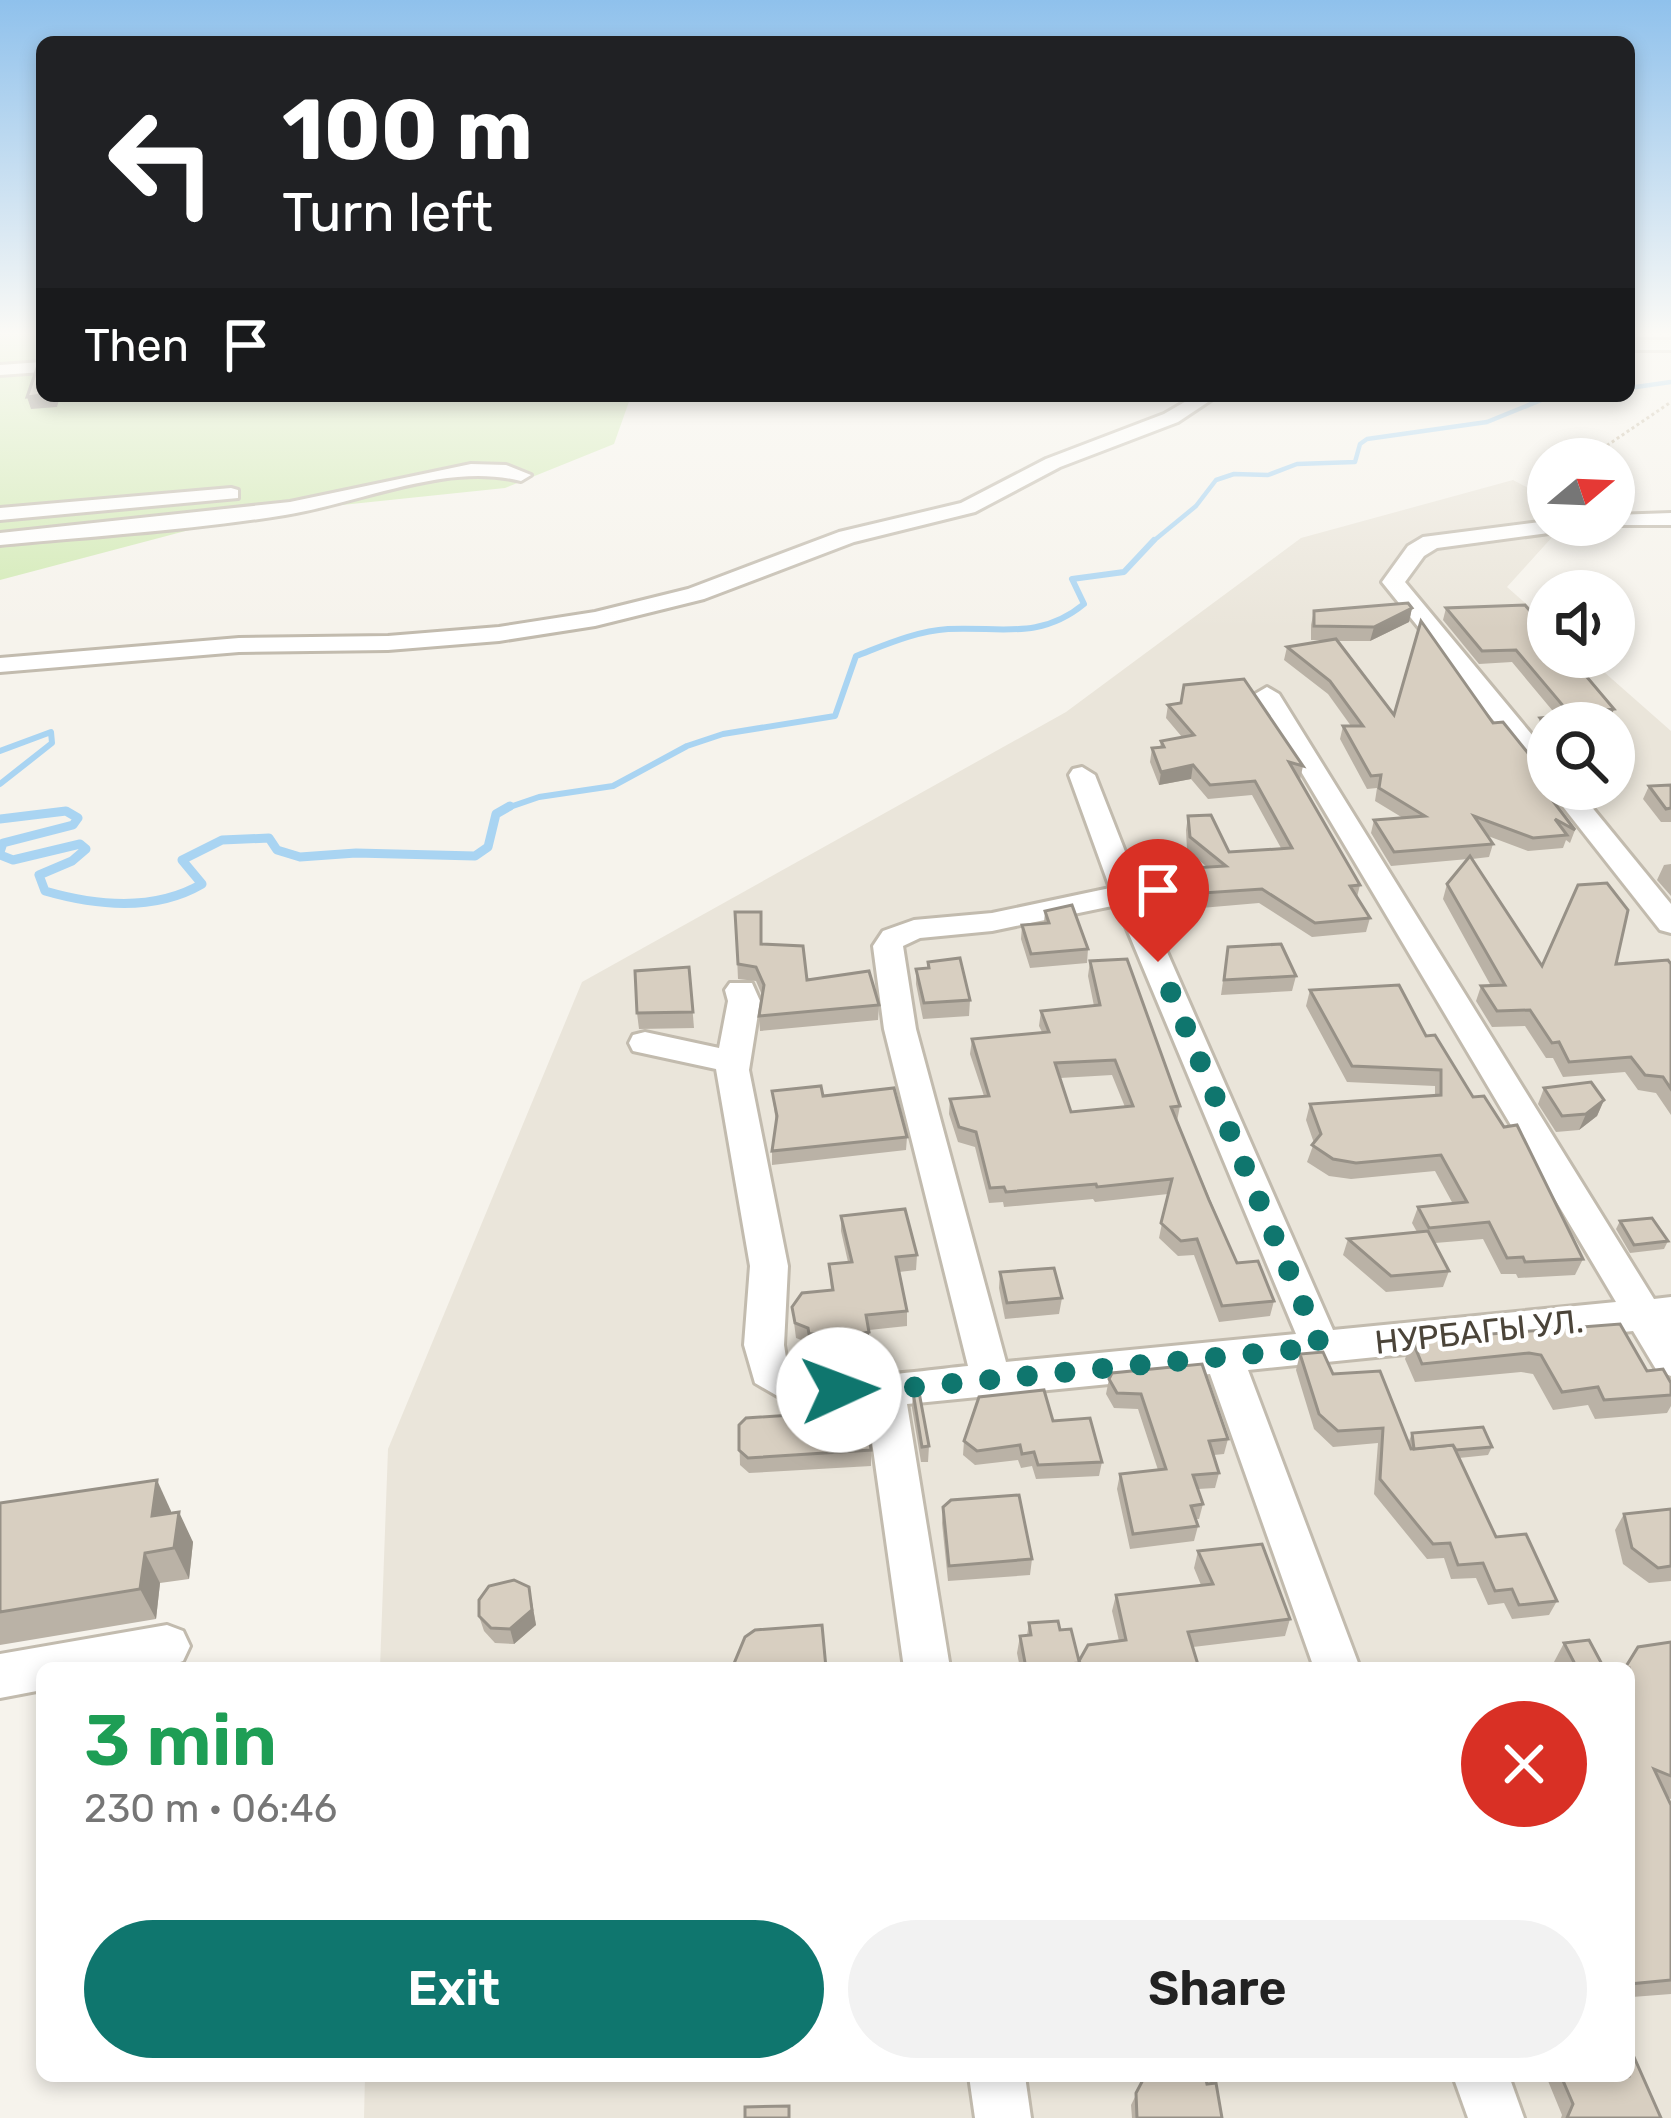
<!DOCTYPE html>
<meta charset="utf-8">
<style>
:root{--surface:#fff;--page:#f2f2f2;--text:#222;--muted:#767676;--accent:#0f766e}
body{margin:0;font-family:Rubik,sans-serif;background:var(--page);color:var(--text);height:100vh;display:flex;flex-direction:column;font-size:45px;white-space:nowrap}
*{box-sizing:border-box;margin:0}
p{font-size:39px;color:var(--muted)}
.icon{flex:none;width:66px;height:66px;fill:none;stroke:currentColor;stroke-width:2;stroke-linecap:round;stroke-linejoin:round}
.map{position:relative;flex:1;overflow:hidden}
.details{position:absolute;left:36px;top:1662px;width:1599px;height:420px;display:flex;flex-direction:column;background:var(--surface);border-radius:18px;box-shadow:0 6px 18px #0003}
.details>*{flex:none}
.banner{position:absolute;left:36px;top:36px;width:1599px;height:366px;border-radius:18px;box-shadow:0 6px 18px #0003;background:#202124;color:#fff;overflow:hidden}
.needle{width:78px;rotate:71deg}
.tools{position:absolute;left:1527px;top:438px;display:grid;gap:24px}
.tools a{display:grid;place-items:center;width:108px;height:108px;border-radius:50%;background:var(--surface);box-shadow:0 6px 18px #0003;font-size:60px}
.pin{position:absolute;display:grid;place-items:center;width:102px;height:102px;color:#fff;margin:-123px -51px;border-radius:50% 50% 50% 0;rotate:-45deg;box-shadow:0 0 12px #0007}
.pin .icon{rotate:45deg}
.me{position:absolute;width:132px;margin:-66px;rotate:88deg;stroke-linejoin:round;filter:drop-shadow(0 0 9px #0008)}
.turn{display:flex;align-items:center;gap:42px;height:252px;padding:0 48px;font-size:54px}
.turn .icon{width:156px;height:156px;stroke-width:2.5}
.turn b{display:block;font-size:84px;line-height:102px}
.then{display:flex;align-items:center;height:114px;padding:0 48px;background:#0003;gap:24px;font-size:45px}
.round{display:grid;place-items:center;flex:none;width:126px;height:126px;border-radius:63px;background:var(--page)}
.summary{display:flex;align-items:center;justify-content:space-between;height:204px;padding:0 48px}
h1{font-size:72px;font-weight:600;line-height:90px;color:#1e9e55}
.action{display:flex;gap:24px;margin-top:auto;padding:24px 48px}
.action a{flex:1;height:138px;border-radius:72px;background:var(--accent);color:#fff;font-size:48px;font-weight:600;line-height:138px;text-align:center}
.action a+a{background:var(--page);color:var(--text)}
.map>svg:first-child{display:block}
.residential{fill:#eae5da;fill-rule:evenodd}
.green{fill:#d2eab5}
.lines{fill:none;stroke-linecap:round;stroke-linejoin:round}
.stream-far2{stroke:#a9d4f2;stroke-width:4.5}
.stream-far1{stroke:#a9d4f2;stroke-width:6}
.stream{stroke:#a9d4f2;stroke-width:9}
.minor-casing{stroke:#c2bbae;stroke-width:6}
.path{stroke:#c4b79f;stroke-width:3;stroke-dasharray:3 3;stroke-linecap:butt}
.minor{fill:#fff;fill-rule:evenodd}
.wall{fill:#bab2a6;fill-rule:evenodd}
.shaded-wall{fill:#979187}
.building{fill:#d8cfc1;stroke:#979187;stroke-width:3;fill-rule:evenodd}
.route{stroke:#0f766e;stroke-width:21;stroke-dasharray:0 37.8}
.labels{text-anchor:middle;stroke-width:9;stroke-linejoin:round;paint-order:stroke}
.street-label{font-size:33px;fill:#4b4439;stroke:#fff}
</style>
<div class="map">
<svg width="1671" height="2118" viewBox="0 0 1671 2118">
<rect width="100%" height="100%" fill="#f6f3ec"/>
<path class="residential" d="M1513,480L1548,498V525H1563L1507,587L1548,623V657H1587L1671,731V2118H364L365,2076H1629V1668H380L388,1449L582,982L1066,712L1301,538ZM1548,723H1614V789H1548Z"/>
<polygon class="green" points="0,333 42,333 42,396 631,396 614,444 505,488 246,515 0,580"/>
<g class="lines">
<g class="stream-far2">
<polyline points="1629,388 1671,382"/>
<polyline points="1151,543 1196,506 1216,480 1234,474 1268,475 1297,464 1355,462 1360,444 1367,439 1487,422 1551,396"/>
</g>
<g class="stream-far1">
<polyline points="0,751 51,732 52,743 0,784"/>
<path d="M504,809L539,797L613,786L687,746L723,734L835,716L856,656C885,645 916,631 948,629C999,626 1039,641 1084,604L1072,579L1124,572L1154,540"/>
</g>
<g class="stream">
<polyline points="0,819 66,811 78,818 73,825 3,843 0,852"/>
<path d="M0,855L13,860L80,844L86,849L72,861L39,875L45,891C97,906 154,912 202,884L182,860L222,840L269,838L277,850L300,857L356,853L475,856L488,847L496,814L510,806"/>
</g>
<defs>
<g id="minor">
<rect x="1629" y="340" width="42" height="10"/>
<polygon points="42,362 42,372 0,375 0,365"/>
<polygon points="1195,396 1217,396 1178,422 1060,467 975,512 854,542 704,599 595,626 499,641 388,650 239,652 0,672 0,658 239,638 388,636 499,627 595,612 688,589 839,532 961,503 1046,459 1164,414"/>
<path d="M471,464L506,465L531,475L521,481C445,462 361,503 285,515C191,530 95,536 0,545V533L290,502Z"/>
<polygon points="231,488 238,490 238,498 0,520 0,508"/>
<polygon points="1671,513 1671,525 1606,525 1614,525 1614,515"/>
<polygon points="1548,521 1548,525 1575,525 1564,531 1437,548 1424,556 1405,582 1548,754 1548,779 1539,777 1382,582 1408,546 1423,537"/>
<path d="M1267,687L1279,694L1654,1299L1671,1297V1376L1657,1371L1633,1331L1248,1370L1360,1668H1314L1210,1374L907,1404L950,1668H904L867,1406L793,1405L755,1383L744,1345L750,1266L716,1069L633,1051L629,1043L633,1035L645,1032L719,1048L728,1001L725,990L730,983H752L760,1001L749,1070L788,1266L784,1345L787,1364C822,1388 924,1370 968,1366L884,1029L873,946L883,931L914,920L992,913L1110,888L1069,775L1073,769L1082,767L1095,775L1142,895L1333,1330L1616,1302L1255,694ZM1117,905L1296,1334L1006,1362L916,1029L903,946L920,938L992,931Z"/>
<polygon points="1549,789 1577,789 1671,904 1671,933 1660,930"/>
<polygon points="167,1625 183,1631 190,1646 183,1661 163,1668 42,1668 42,1690 0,1698 0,1654"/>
<polygon points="969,2076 1025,2076 1031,2118 975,2118"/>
<polygon points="1453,2076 1509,2076 1524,2118 1468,2118"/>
</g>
</defs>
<use href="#minor" class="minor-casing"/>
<polyline class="path" points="1587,459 1671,402"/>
<use href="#minor" class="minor"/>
</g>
<g class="wall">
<polygon points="1525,605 1609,722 1548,723 1548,749 1536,732 1540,718 1557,716 1512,662 1479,664 1443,620 1446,608"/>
<polygon points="1412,608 1409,622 1370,641 1337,641 1394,715 1493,723 1548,778 1548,789 1555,789 1551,799 1575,830 1570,843 1566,840 1563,848 1528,851 1488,836 1493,844 1489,857 1472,859 1542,966 1671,964 1671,1115 1656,1093 1638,1090 1625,1072 1563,1077 1553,1058 1546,1058 1525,1026 1492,1027 1476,1001 1481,986 1491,986 1443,899 1447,884 1468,859 1391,866 1371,833 1374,820 1403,818 1375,801 1377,788 1367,789 1340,739 1343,726 1351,726 1328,694 1284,660 1287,647 1325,640 1311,640 1311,625 1314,611"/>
<polygon points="1168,705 1303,766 1300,780 1360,885 1357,897 1370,918 1366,932 1312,937 1259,903 1201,908 1188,882 1191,868 1207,867 1187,850 1186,830 1188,816 1229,852 1281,848 1252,795 1208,799 1191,779 1159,785 1150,762 1152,748 1160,748 1161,741 1182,737 1166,718"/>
<polygon points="1671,785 1671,822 1661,822 1643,799 1649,786"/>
<polygon points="1671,864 1671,896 1657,880 1664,865"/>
<polygon points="1045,911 1088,949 1087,963 1030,968 1021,939 1022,925 1044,923"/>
<polygon points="735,912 762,944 807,980 879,1005 878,1020 760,1031 759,1016 762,995 756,981 738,979"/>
<polygon points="1228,947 1296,976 1292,991 1221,995"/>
<path d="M1090,961L1180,1106L1177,1121L1237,1263L1274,1301L1270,1316L1219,1322L1194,1255L1178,1256L1159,1238L1168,1194L1095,1202L1093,1199L1004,1207L1003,1202L989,1203L975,1147L958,1142L949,1114L950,1099L984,1096L970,1054L972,1039L1042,1032L1039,1026L1041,1011L1094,1006L1088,976ZM1112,1075L1125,1107L1071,1112L1060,1078Z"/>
<polygon points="928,962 970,1000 969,1016 923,1019 916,984 916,969 927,968"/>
<polygon points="689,967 694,1028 639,1029 637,1013"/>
<polygon points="1310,990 1426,1036 1473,1097 1583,1259 1575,1275 1518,1278 1516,1274 1501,1274 1483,1239 1435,1243 1449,1271 1443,1287 1386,1292 1343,1255 1348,1239 1417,1232 1412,1223 1418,1207 1453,1204 1435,1171 1351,1179 1329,1176 1307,1162 1314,1143 1306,1120 1310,1104 1435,1095 1435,1086 1347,1082 1306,1006"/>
<polygon points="1544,1088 1604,1100 1597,1116 1579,1130 1556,1132 1538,1104"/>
<polygon points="772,1091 823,1096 907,1137 906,1150 772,1165 772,1151 776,1123"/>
<polygon points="841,1216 917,1255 916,1270 899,1272 907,1311 907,1326 869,1330 869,1347 830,1355 829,1348 809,1349 809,1343 796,1338 792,1307 831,1290 829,1264 848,1262 841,1231"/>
<polygon points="1620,1221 1668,1241 1664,1249 1630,1253 1616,1229"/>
<polygon points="1000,1272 1062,1298 1059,1314 1005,1319 999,1288"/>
<polygon points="1620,1324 1647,1371 1671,1383 1671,1406 1667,1413 1595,1419 1588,1405 1553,1410 1533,1374 1521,1372 1415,1382 1405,1359 1412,1340"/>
<polygon points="1300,1354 1333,1374 1409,1441 1412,1433 1492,1447 1488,1455 1459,1458 1496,1537 1557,1601 1549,1615 1512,1619 1504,1603 1488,1605 1476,1578 1451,1579 1444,1558 1427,1559 1374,1494 1378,1443 1333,1447 1314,1429 1296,1370"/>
<polygon points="1109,1379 1228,1439 1224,1454 1214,1455 1219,1473 1215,1488 1198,1489 1203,1504 1199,1519 1196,1519 1198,1526 1194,1541 1130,1549 1117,1489 1120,1474 1158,1470 1138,1409 1114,1408 1106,1394"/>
<polygon points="913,1392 929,1446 928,1462 921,1462 912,1408"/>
<polygon points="1053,1421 1102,1462 1099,1476 1036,1479 1032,1466 1021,1468 1018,1460 975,1465 963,1455 964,1441"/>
<polygon points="739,1425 871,1450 871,1466 749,1473 740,1465"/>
<polygon points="0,1503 171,1511 171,1513 193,1542 189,1579 160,1583 156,1619 0,1645"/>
<polygon points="943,1507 1032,1559 1030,1575 948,1581 942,1523"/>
<polygon points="1671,1509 1671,1581 1649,1583 1623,1564 1615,1530 1624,1514"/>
<polygon points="1198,1551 1290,1619 1285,1636 1193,1647 1199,1668 1020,1668 1017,1653 1020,1636 1027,1635 1029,1623 1060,1630 1079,1661 1119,1641 1112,1611 1116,1595 1201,1585 1194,1568"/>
<polygon points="532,1602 536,1625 514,1644 495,1643 484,1631 479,1616"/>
<polygon points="1671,1642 1671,1799 1668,1798 1671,1805 1671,1994 1632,1997 1629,2001 1629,1668"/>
<polygon points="1564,1643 1604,1668 1557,1668 1554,1662"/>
<polygon points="783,2076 820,2076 783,2081"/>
<polygon points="1143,2076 1205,2076 1222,2118 1132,2118 1131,2105 1145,2077"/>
<polygon points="1546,2076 1629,2076 1661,2118 1561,2118 1562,2115"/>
</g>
<g class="shaded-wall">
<polygon points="42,395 60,396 57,407 31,409 27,397"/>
<polygon points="1412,608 1409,622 1370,641 1374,627"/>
<polygon points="1614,709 1609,722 1567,723 1570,714"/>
<polygon points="1193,765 1191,779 1159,785 1161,772"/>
<polygon points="1604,1100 1597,1116 1579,1130 1586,1114"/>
<polygon points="869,1332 869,1347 830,1355 830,1340"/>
<polygon points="157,1480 171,1511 167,1547 152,1516"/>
<polygon points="179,1512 193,1542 189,1579 174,1548"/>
<polygon points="145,1553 160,1583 156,1619 140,1589"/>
<polygon points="529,1587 536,1625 514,1644 510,1629"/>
</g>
<g class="building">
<polygon points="37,368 42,368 42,395 27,397"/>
<polygon points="1408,603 1412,608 1374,627 1314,626 1314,611"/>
<polygon points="1525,605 1548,632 1548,657 1570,657 1614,709 1570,714 1516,650 1482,651 1446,608"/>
<polygon points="1421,621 1493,723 1503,722 1548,778 1548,788 1543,788 1575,830 1555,819 1567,835 1533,838 1474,816 1493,844 1394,852 1374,820 1425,816 1379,788 1381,775 1371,776 1343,726 1363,726 1330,681 1287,647 1336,639 1394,715"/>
<polygon points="1244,679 1303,766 1289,762 1360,885 1350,886 1370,918 1315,923 1262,889 1203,893 1191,868 1226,866 1190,837 1188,816 1211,815 1229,852 1292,848 1255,781 1210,785 1193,765 1161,772 1152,748 1164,747 1161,741 1194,735 1168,705 1181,703 1184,685"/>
<polygon points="1570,715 1576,723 1548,723 1548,728 1540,718"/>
<polygon points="1671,785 1671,808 1666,809 1649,786"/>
<polygon points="1470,856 1542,966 1578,885 1607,883 1628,910 1616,964 1668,960 1671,964 1671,1089 1663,1077 1645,1075 1631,1057 1569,1062 1559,1042 1552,1043 1530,1010 1497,1011 1481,986 1505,985 1447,884"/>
<polygon points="1072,905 1088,949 1031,954 1022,925 1049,923 1045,911"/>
<polygon points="735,912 761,912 761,944 803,946 807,980 869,971 879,1005 759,1016 764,985 756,967 738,964"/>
<polygon points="1281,944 1296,976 1224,980 1228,947"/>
<polygon points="960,958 970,1000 924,1003 916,969 929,968 928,962"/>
<path d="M1127,959L1180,1106L1171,1107L1209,1200L1237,1263L1258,1261L1274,1301L1222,1306L1197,1239L1181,1241L1161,1223L1172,1179L1097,1187L1096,1184L1006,1192L1004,1187L990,1188L976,1132L959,1127L950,1099L989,1096L972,1039L1049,1032L1041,1011L1100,1005L1090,961ZM1115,1060L1133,1106L1071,1112L1055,1063Z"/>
<polygon points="689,967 693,1012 637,1013 635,971"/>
<polygon points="1399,985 1426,1036 1435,1035 1473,1097 1484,1096 1504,1127 1517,1125 1583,1259 1525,1262 1523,1257 1507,1258 1489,1222 1429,1228 1418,1207 1467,1202 1441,1155 1356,1163 1333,1159 1312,1145 1321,1134 1310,1104 1441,1095 1441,1070 1352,1066 1310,990"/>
<polygon points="1591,1082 1604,1100 1586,1114 1562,1116 1544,1088"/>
<polygon points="821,1086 823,1096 894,1088 907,1137 772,1151 777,1116 772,1091"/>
<polygon points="905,1209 917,1255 896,1257 907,1311 866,1315 869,1332 830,1340 829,1333 809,1334 808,1328 795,1323 792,1307 802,1293 833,1290 829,1264 852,1262 841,1216"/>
<polygon points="1652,1218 1668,1241 1634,1245 1620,1221"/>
<polygon points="1428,1231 1449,1271 1391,1276 1348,1239"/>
<polygon points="1054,1268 1062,1298 1007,1303 1000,1272"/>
<polygon points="1620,1324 1647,1371 1663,1369 1671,1383 1671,1395 1604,1400 1598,1387 1562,1392 1541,1355 1529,1353 1422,1364 1412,1340"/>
<polygon points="1323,1352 1333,1374 1380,1371 1411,1449 1453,1445 1496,1537 1526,1534 1557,1601 1519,1605 1512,1589 1495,1591 1483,1563 1458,1565 1450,1543 1433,1544 1380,1479 1383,1428 1338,1431 1319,1414 1300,1354"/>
<polygon points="1202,1364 1228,1439 1209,1441 1219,1473 1193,1475 1203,1504 1191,1506 1198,1526 1133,1534 1120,1474 1166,1469 1141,1394 1117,1393 1109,1379 1112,1373"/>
<polygon points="1044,1390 1053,1421 1090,1418 1102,1462 1038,1465 1034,1452 1022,1454 1020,1445 977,1451 964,1441 979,1397"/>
<polygon points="913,1392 919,1392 929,1446 922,1447"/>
<polygon points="866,1410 871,1450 748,1458 739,1450 739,1425 746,1418"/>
<polygon points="1483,1427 1492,1447 1456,1450 1453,1445 1414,1449 1412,1433"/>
<polygon points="157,1480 152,1516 179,1512 174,1548 145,1553 140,1589 0,1612 0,1503"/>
<polygon points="1019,1495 1032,1559 949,1566 943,1507 951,1500"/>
<polygon points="1671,1509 1671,1566 1658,1568 1632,1548 1624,1514"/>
<polygon points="1262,1544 1290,1619 1188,1632 1199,1668 1074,1668 1078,1663 1026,1668 1020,1636 1031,1635 1029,1623 1058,1621 1060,1630 1071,1629 1079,1661 1088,1645 1126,1640 1116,1595 1213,1584 1198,1551"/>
<polygon points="514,1580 529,1587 532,1610 510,1629 491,1628 479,1616 479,1600 489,1586"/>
<polygon points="822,1625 826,1668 734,1668 733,1666 745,1637 755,1630"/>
<polygon points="1589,1640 1604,1668 1577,1668 1564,1643"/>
<polygon points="1671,1642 1671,1776 1654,1769 1671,1805 1671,1980 1629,1984 1629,1668 1625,1668 1638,1647"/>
<polygon points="1630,2048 1661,2118 1567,2118 1573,2104 1561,2076 1629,2076"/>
<polygon points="1145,2076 1205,2076 1207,2084 1216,2083 1222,2118 1137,2118 1136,2093"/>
<polygon points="789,2106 789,2118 745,2118 745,2107"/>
</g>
<linearGradient id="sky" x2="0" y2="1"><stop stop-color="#8fc1ec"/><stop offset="0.53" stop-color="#fbfaf6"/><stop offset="1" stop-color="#fbfaf6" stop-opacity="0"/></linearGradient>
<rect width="1671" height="629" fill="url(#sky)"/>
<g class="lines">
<polyline class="route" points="839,1390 885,1390 1321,1347 1158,962"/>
</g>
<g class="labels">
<g class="street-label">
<text transform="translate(1479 1331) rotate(-6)" y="12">НУРБАГЫ УЛ.</text>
</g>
</g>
</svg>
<div class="tools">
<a><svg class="needle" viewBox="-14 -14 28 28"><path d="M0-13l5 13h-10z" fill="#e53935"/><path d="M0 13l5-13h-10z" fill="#767676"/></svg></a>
<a><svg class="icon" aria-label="sound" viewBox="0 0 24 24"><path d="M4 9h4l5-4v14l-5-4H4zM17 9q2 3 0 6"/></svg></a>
<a><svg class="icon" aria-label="search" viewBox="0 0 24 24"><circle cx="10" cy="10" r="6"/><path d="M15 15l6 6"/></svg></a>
</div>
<div class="pin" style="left:1158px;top:962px;background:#d93025"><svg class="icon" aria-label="arrive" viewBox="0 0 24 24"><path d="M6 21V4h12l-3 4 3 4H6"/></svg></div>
<svg class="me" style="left:839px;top:1390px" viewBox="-20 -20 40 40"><circle r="19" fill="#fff"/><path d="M0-13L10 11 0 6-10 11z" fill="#0f766e"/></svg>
<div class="banner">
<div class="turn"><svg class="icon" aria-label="left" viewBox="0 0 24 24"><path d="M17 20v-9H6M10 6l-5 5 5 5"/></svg><div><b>100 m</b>Turn left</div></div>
<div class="then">Then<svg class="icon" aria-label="arrive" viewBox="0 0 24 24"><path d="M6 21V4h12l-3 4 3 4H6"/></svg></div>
</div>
<section class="details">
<div class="summary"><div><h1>3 min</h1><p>230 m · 06:46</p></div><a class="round" style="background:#d93025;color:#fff"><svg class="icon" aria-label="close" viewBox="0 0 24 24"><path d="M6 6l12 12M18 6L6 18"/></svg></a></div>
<div class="action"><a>Exit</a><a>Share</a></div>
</section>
</div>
